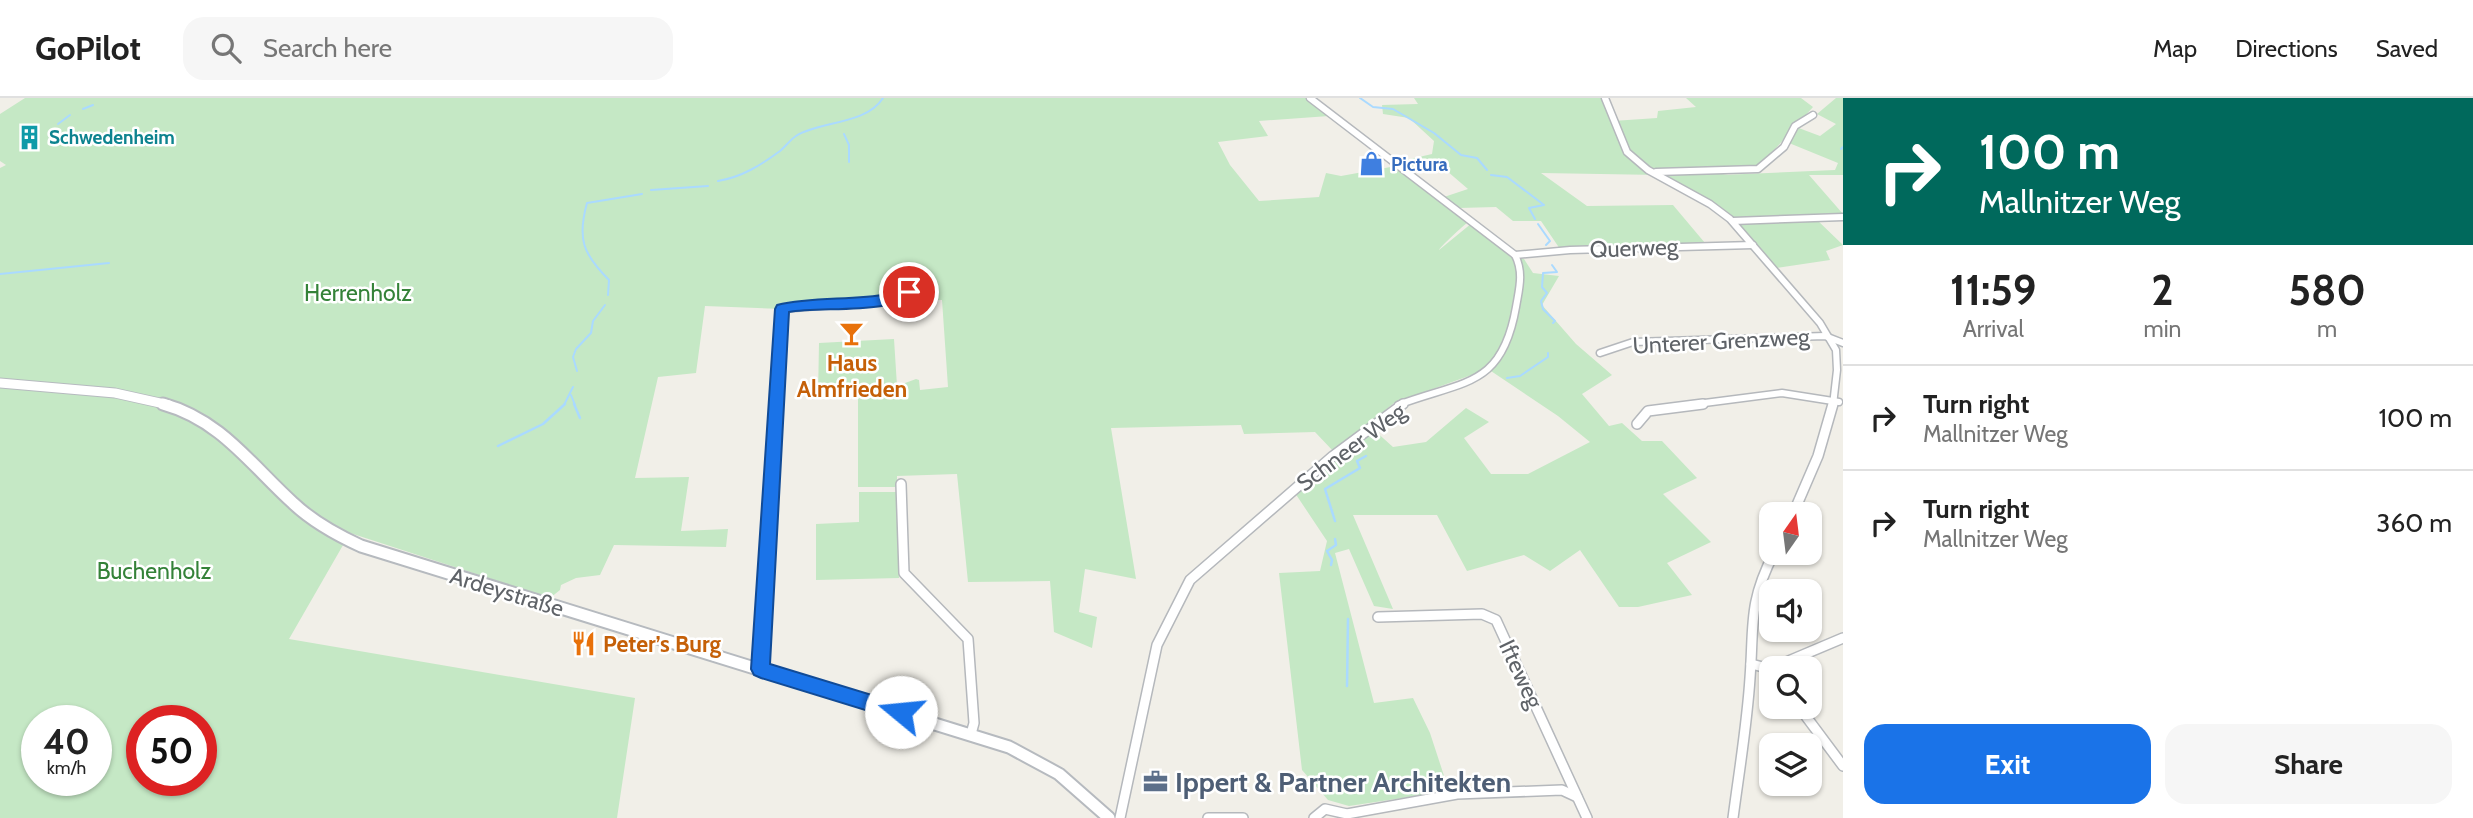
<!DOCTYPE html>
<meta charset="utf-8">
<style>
:root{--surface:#fff;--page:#f6f6f6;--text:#222;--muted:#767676;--line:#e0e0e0;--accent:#1a73e8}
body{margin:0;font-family:Cabin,sans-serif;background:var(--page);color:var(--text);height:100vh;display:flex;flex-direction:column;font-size:26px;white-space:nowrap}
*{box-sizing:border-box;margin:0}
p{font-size:23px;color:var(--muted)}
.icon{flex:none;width:38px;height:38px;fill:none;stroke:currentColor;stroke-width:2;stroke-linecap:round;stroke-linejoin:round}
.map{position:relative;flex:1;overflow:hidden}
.details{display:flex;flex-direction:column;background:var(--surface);width:630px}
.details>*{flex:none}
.hud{background:#00695c;color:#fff;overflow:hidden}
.needle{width:46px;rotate:14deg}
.buttons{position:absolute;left:1759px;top:404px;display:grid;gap:14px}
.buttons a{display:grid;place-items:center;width:63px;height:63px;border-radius:14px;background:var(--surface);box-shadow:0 2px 5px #0004;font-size:35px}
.speed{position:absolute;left:21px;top:607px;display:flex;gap:14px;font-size:35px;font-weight:700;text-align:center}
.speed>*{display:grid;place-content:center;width:91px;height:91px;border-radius:50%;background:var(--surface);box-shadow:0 2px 5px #0004;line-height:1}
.speed small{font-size:18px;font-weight:400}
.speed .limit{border:10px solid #d22;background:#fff;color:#111}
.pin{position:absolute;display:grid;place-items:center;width:60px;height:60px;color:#fff;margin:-30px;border:4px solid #fff;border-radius:50%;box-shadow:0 2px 7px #0007}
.me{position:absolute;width:77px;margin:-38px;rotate:287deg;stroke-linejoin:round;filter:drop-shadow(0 0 5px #0008)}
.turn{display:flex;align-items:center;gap:24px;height:147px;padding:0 21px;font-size:32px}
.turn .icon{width:91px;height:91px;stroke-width:2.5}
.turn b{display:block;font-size:49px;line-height:60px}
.eta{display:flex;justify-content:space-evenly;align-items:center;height:119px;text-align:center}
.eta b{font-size:42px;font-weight:800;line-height:49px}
.button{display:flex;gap:14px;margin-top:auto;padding:14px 21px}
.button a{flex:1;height:80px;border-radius:21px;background:var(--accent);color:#fff;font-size:28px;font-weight:800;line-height:80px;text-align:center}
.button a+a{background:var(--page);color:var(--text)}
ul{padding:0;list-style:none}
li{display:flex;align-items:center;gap:21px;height:105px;padding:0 21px;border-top:2px solid var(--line)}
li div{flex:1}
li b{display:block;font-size:26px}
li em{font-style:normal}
header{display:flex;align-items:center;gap:42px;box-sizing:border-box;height:98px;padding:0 35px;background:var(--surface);border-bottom:2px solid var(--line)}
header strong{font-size:33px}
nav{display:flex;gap:38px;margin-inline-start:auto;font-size:24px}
.search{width:490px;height:63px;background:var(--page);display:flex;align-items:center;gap:18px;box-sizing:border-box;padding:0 24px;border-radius:21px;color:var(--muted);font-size:26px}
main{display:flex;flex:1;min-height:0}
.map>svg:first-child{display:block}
.green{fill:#c5e8c5;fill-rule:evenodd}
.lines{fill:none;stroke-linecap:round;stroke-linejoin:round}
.stream-far1{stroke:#aadaff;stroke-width:2}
.stream{stroke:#aadaff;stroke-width:2.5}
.street-far1-casing{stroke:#b5b8bc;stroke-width:9}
.street-casing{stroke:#b5b8bc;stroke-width:12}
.secondary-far1-casing{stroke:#b6babf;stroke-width:11}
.secondary-casing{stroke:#b6babf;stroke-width:15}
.street-far1{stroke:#fff;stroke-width:6}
.street{stroke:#fff;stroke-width:9}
.secondary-far1{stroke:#fff;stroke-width:9}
.secondary{stroke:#fff;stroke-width:11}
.route{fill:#1a73e8;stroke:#114b97;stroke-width:2}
.labels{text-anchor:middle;stroke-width:5;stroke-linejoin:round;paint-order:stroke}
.far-culture-label{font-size:19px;font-weight:bold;fill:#0d838f;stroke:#fff;text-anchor:start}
.far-shop-label{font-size:19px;font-weight:bold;fill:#366cbe;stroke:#fff;text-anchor:start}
.street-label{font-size:23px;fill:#5f6368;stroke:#fff}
.park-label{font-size:23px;fill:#348238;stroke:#fff}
.food-label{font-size:23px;font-weight:bold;fill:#c56008;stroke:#fff}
.near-service-label{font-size:28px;font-weight:bold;fill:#4e5e75;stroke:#fff;text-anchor:start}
</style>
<header>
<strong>GoPilot</strong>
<div class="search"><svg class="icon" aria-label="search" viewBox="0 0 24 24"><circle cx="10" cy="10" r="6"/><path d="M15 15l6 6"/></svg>Search here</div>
<nav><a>Map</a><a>Directions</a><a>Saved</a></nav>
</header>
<main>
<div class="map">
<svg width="1843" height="720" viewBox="0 0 1843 720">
<rect width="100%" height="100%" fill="#f1efe8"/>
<g class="green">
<path d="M25,0H1307L1329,18L1259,23L1268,38L1218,44L1230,67L1259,103L1319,99L1326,75L1341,78L1396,68L1468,124C1463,128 1441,148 1439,152L1472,125L1515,158L1524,161L1533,175L1559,178L1542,207L1576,246L1612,277L1582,296L1609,328L1622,325L1642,343H1662L1697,380L1663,396L1711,444L1667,465L1692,497L1638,509H1619L1580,452L1550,473L1524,457L1467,473L1437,417H1353L1393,511L1374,508L1349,451L1335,455L1374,605L1413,600L1430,635L1449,693L1349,708L1328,702L1302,672L1279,475L1320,473L1327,443L1295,395L1374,332L1393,349L1426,344L1466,310L1489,324L1464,340L1491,376H1528L1590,344L1558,318L1488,271L1394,305L1334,354L1315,334L1244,336L1241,327L1111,330L1136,481L1085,471L1079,514L1097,519L1092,550L1054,534L1050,483L968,484L957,376L897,378V389H858V296L818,298L819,245L894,241L897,288L916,281L919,282L920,292L948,289L942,202L895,200L782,211L705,208L696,275L658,279L635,380L689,379L681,433L728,431L726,449L614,447L600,477L576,480L561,487L560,492L550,500L350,435L289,541L635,600L617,720H0V70L6,67L0,63V16ZM37,623H96V682H37ZM142,623H201V682H142Z"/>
<polygon points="1414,0 1602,0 1613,23 1657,20 1658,13 1696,9 1686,0 1801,0 1813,9 1757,71 1722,77 1835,72 1838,65 1789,45 1796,29 1820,38 1836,26 1817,16 1836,0 1843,0 1843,77 1809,77 1843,116 1734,121 1660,77 1541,75 1587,108 1673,107 1705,145 1560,151 1541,123 1513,123 1496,109 1459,110 1444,99 1468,91 1447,73 1409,74 1397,64 1432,56 1434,43 1409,20 1383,16 1382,7 1418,6"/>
<polygon points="1816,121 1843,147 1826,153 1830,162 1777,170 1738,125"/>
<polygon points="859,394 897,394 899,480 816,482 816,426 859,424"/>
</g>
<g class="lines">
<g class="stream-far1">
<polyline points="1360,0 1373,9 1393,11 1434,35 1461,57 1477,60 1487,72"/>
<polyline points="83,11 93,7"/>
<polyline points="58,26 70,17"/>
<polyline points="844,36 849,47 849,64"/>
<polyline points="1841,51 1843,49"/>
<polyline points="1491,77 1507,79 1544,107 1529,110 1535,121"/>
<path d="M718,83C742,79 761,67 780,53C786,48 790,42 796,38C819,23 866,27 883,0"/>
<polyline points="651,92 708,88"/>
<polyline points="1538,126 1550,143 1546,147"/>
<polyline points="1552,167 1557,174 1543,175 1542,189 1547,195 1541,203 1543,211 1555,223 1553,225"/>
<polyline points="0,176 109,165"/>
<path d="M608,197L609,182C583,156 577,141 587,105L642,96"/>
<polyline points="577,273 573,259 576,251 591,235 593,223 605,207"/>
<polyline points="1507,280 1520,278 1548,259 1548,255"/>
<polyline points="571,297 575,307"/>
<polyline points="564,307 573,289"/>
</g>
<g class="stream">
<polyline points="574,306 580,320"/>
<polyline points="498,348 543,326 565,306"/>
<polyline points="1335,423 1325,391 1360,370 1357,363 1366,358"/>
<polyline points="1331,467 1332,462 1327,453 1336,447 1335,441"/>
<polyline points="1347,588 1348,521"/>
</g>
<defs>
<g id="street-far1">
<path d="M1310,0L1515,157C1524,175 1519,191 1516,209C1502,290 1464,282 1398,307"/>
<polyline points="1605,0 1627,54 1648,72 1710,106 1730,121 1820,225 1836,252 1837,272 1833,307"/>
<polyline points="1656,74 1758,71 1784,49 1795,28 1813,17"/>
<polyline points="1733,123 1843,119"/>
<polyline points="1515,157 1570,152 1753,147"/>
<polyline points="1600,255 1633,244 1825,238 1843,245"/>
<polyline points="776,307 782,211 879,203 909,194"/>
<polyline points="1689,307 1782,295 1839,304"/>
</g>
<g id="street">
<polyline points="1637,326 1648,313 1703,306"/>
<polyline points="901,386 904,475 968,541 974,625 971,636"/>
<polyline points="1793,416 1818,358 1833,306"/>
<polyline points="1378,519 1482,516 1496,522 1587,720"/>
<polyline points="1751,566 1771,571"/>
<polyline points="1772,570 1843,540"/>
<polyline points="761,571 776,306"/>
<polyline points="1799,609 1843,668"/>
<polyline points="1120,720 1157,547 1190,482 1333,358 1403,306"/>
<polyline points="1208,720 1243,720"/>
<polyline points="1314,720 1325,711 1347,716 1457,696 1562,692 1577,699"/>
<path d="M1733,720C1739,674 1747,627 1750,580C1754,528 1748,505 1774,455"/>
</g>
<polyline id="secondary-far1" points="0,285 115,295 169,307"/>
<path id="secondary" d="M163,306C221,322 251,367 293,405C313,424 337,437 361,448L1009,649L1059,676L1109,720"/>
</defs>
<use href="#street-far1" class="street-far1-casing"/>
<use href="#street" class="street-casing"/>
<use href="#secondary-far1" class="secondary-far1-casing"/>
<use href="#secondary" class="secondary-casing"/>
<use href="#street-far1" class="street-far1"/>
<use href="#street" class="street"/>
<use href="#secondary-far1" class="secondary-far1"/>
<use href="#secondary" class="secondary"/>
</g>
<path class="route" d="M909,189L915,194C895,217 821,208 789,214L770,566L908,608L911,614L908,621L901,623L761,580L754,577L751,571L775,211L777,207C814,198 851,203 888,196C895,195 901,191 909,189Z"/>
<defs>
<symbol id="building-bare" viewBox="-9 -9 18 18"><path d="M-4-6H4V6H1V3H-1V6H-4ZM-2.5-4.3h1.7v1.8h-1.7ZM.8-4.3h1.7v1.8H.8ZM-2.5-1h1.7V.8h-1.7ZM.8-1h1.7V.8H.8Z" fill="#0f9aa8" stroke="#fff" stroke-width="2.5" paint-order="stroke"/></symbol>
<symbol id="shop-bare" viewBox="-9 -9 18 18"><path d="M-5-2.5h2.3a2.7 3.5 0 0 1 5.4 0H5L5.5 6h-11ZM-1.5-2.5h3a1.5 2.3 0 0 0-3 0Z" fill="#3f7fe0" stroke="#fff" stroke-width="2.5" paint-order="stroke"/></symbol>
<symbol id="bar-bare" viewBox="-9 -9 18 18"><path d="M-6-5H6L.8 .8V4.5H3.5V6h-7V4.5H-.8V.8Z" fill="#e8710a" stroke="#fff" stroke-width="2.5" paint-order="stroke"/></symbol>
<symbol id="restaurant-bare" viewBox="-9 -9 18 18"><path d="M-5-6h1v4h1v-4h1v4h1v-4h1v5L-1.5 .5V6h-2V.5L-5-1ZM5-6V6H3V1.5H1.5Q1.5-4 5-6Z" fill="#e8710a" stroke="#fff" stroke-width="2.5" paint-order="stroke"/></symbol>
<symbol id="office-bare" viewBox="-9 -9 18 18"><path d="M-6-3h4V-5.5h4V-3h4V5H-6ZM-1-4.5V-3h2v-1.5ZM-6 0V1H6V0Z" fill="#5c6f8a" stroke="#fff" stroke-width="2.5" paint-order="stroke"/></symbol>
</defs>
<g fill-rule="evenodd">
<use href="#building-bare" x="12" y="22" width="35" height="35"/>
<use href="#shop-bare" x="1354" y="48" width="35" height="35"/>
<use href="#bar-bare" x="834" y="218" width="35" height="35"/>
<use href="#restaurant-bare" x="566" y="528" width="35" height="35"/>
<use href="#office-bare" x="1138" y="666" width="35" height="35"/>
</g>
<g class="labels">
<g class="far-culture-label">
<text x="49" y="46">Schwedenheim</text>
</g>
<g class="far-shop-label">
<text x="1391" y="73">Pictura</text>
</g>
<g class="street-label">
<text transform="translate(1634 150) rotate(-2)" y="8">Querweg</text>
<text transform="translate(1721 243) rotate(-3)" y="8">Unterer Grenzweg</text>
<text transform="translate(1351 349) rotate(-37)" y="8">Schneer Weg</text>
<text transform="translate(507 494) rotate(17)" y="8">Ardeystraße</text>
<text transform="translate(1521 576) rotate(65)" y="8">Ifteweg</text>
</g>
<g class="park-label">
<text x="358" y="203">Herrenholz</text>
<text x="154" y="481">Buchenholz</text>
</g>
<g class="food-label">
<text x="852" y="273">Haus<tspan x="852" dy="26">Almfrieden</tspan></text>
<text x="603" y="554" text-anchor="start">Peter’s Burg</text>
</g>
<g class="near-service-label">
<text x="1175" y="694">Ippert &amp; Partner Architekten</text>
</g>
</g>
</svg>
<div class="buttons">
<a><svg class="needle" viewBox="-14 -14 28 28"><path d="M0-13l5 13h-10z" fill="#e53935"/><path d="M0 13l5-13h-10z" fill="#767676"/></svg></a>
<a><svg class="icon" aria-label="sound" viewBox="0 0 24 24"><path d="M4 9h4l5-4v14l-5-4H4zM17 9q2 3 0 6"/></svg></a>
<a><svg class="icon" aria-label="search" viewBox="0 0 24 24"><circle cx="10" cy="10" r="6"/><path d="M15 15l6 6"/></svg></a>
<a><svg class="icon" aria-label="layers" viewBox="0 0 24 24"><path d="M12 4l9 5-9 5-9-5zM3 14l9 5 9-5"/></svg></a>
</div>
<div class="speed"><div>40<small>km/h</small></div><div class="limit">50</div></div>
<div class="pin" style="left:909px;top:194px;background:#d93025"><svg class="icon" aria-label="arrive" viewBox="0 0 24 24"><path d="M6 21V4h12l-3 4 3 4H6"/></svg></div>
<svg class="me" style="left:901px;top:614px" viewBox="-20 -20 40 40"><circle r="19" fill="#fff"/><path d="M0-13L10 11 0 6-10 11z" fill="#1a73e8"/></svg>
</div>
<section class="details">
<div class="hud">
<div class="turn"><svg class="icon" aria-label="right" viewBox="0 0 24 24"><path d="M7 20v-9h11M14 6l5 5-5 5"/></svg><div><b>100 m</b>Mallnitzer Weg</div></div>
</div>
<div class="eta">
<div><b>11:59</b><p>Arrival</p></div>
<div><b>2</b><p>min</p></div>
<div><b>580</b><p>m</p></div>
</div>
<ul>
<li><svg class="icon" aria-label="right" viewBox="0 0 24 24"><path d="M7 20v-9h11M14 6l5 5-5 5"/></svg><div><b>Turn right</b><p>Mallnitzer Weg</p></div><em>100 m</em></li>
<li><svg class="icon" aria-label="right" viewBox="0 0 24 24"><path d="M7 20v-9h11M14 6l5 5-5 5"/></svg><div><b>Turn right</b><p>Mallnitzer Weg</p></div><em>360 m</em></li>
</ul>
<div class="button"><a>Exit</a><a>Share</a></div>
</section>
</main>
